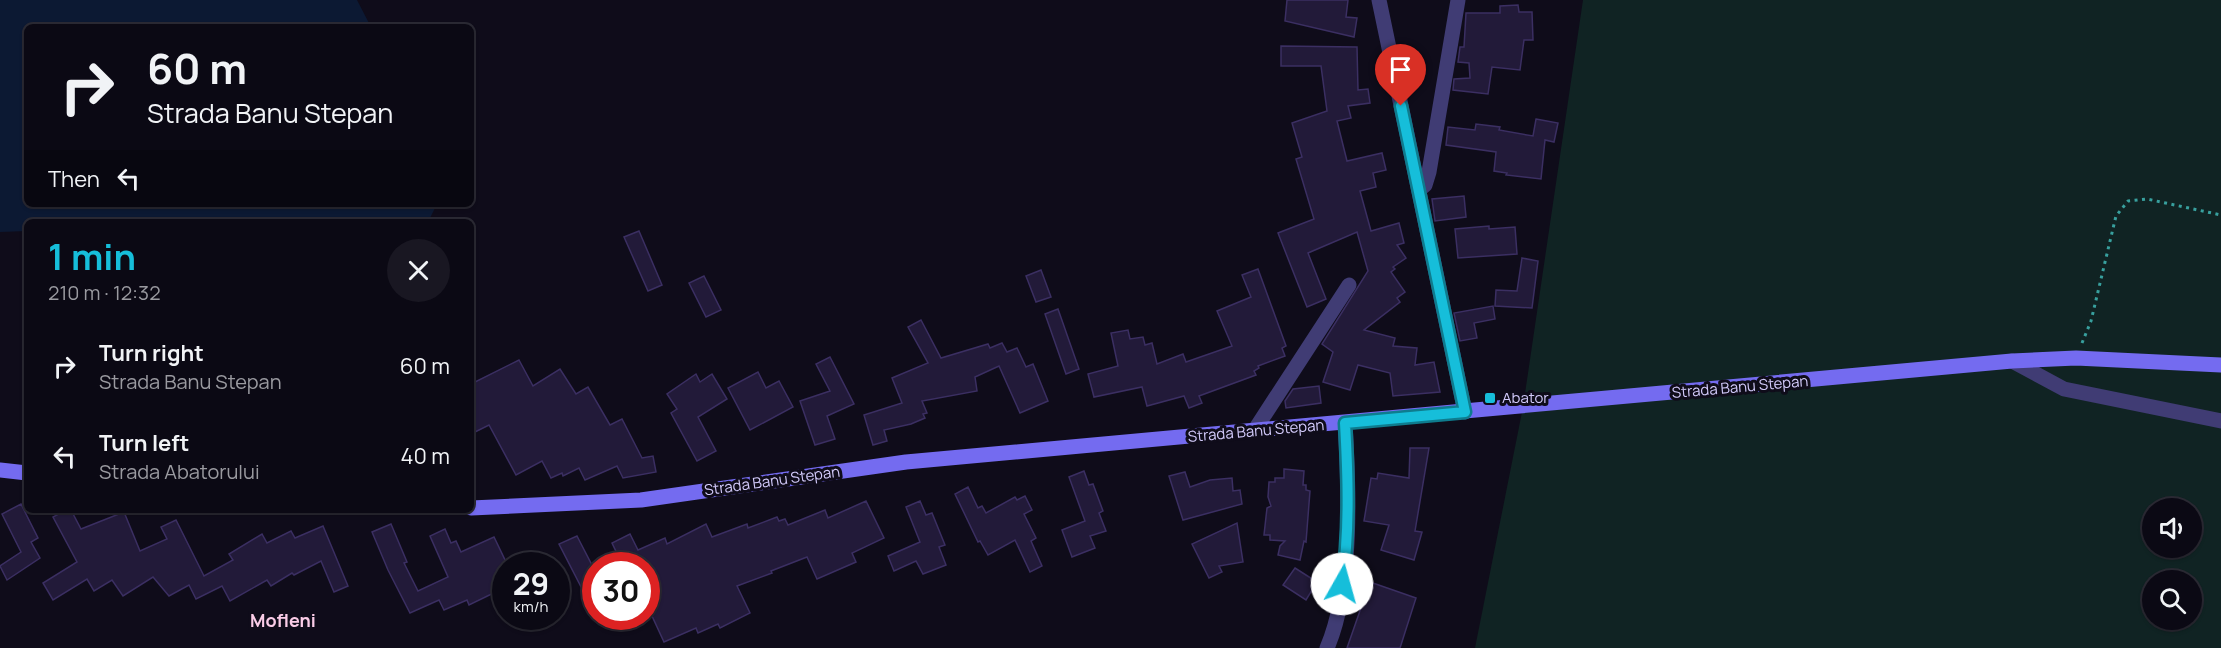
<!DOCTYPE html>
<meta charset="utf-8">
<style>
:root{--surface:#0b0914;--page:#191722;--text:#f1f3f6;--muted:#9a9aa0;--line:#2b2a34;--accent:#16beda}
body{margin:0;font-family:Manrope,sans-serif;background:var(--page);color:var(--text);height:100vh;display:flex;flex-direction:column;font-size:22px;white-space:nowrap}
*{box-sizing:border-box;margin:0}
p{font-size:20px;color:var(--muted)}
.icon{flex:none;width:33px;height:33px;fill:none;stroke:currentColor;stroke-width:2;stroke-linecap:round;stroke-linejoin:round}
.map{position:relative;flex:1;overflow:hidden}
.side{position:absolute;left:24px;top:219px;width:450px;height:294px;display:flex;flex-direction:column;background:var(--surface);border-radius:9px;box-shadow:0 2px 4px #0004,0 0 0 2px var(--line)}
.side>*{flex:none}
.guide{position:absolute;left:24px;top:24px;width:450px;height:183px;border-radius:9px;box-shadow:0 2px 4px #0004,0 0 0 2px var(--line);background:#0b0914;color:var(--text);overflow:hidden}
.fabs{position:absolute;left:2142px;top:498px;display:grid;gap:12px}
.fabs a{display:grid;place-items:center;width:60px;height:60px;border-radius:50%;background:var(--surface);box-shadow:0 2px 4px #0004,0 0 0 2px var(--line);font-size:30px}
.speed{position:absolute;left:492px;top:552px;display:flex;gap:12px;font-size:30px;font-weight:700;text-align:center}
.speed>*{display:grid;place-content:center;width:78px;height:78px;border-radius:50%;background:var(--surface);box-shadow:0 2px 4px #0004,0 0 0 2px var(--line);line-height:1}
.speed small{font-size:15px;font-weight:400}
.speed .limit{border:9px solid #d22;background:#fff;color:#111}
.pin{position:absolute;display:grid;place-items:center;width:51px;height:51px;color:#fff;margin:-62px -26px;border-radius:50% 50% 50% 0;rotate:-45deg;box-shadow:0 0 6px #0007}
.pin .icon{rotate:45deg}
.me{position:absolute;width:66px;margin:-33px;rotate:7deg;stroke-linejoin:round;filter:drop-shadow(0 0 4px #0008)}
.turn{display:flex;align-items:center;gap:21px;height:126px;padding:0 24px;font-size:27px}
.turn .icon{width:78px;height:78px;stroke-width:2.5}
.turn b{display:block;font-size:42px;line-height:51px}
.then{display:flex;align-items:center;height:57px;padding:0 24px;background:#0003;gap:12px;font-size:22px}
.round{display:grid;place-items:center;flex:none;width:63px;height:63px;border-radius:32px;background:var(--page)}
.overview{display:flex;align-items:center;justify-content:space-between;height:102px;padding:0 24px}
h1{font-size:36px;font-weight:700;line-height:45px;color:var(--accent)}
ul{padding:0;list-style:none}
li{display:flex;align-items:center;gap:18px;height:90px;padding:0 24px}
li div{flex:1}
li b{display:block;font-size:22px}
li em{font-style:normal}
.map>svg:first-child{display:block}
.green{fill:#102323;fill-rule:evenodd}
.water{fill:#0c1933}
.building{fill:#221a39;stroke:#3b2f62;stroke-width:1.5}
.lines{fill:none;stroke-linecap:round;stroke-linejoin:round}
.path{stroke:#38a09e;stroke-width:3;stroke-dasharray:3 4.5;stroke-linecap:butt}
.street{stroke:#403c74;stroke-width:15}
.secondary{stroke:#746bf0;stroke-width:15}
.route-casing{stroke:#0e7c8e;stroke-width:15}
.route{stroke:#16beda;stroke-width:10}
.poi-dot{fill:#16beda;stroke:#0f0c1a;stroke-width:2}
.labels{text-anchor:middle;stroke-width:6;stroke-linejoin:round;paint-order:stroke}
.street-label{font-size:15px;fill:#d2cafa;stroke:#0f0c1a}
.poi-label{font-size:15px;fill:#d2cafa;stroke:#0f0c1a;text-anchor:start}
.quarter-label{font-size:18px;font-weight:bold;fill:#facce7;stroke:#0f0c1a}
</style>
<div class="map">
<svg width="2221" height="648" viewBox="0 0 2221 648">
<rect width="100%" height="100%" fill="#0f0c1a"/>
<path class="green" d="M1583,0H2221V648H1475L1523,407ZM2152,508H2192V548H2152ZM2152,580H2192V620H2152Z"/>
<polygon class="water" points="0,0 357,0 371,27 27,27 27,204 437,204 428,222 27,222 27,231 0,232"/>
<g class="building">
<polygon points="1287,0 1348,0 1346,17 1357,18 1354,37 1285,21"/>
<polygon points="1518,5 1519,12 1532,12 1533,40 1524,40 1520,70 1492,67 1488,94 1453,90 1454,79 1470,78 1469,63 1458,62 1460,47 1464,47 1466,13 1500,13 1500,6"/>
<polygon points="1281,46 1357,47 1358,90 1368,89 1370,103 1348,106 1351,118 1337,121 1347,161 1382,153 1386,170 1373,173 1376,187 1360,191 1371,231 1399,223 1404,243 1397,245 1406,258 1393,267 1395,269 1391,272 1405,292 1397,298 1400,302 1364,330 1395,338 1393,346 1417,348 1415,365 1434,362 1440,392 1393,396 1390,373 1358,365 1350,390 1323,382 1333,352 1322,344 1368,271 1357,232 1308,253 1326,299 1307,307 1278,233 1314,219 1296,159 1302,157 1292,123 1327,111 1321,66 1281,66"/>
<polygon points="1536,119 1558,123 1554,142 1545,140 1541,179 1506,175 1507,173 1494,171 1496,152 1446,145 1448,127 1475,130 1476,124 1500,127 1499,130 1533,136"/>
<polygon points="1464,196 1466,217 1435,221 1432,199"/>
<polygon points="1489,226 1489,229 1515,227 1517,254 1458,258 1455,229"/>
<polygon points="639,231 662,285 648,291 624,237"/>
<polygon points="1522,258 1538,261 1532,308 1495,306 1496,290 1517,291"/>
<polygon points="1258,269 1286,346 1282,348 1285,356 1258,366 1259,368 1254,371 1256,375 1199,396 1202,403 1189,408 1184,396 1147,406 1142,387 1094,397 1088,374 1118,366 1111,333 1128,330 1130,339 1143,337 1145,345 1152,343 1157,364 1183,354 1186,362 1232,346 1217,311 1251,297 1242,275"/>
<polygon points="1041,270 1051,297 1036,302 1026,276"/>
<polygon points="704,276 721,310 706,317 689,283"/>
<polygon points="1493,306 1495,319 1474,323 1477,338 1460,341 1454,313"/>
<polygon points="1058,309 1079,369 1066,374 1045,314"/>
<polygon points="921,320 941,358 988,344 990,348 1002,343 1007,352 1017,348 1026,367 1033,364 1048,401 1020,413 999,366 975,377 977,391 922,401 927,413 923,414 925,418 911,424 884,430 887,441 873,445 864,415 902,403 892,378 928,363 908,327"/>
<polygon points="830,357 854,404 827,416 835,439 815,445 800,401 830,391 816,364"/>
<polygon points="519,360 533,386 560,369 576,394 588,387 610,425 622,419 642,458 653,456 656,472 623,478 617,466 585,480 579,468 563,476 562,473 551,478 542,461 516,475 489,425 471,434 471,384"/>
<polygon points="758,372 766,388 779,381 793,407 750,430 728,388"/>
<polygon points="696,374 700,382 712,374 727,399 698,417 716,451 697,461 671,413 677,409 667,394"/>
<polygon points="1319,386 1321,403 1286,408 1285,401 1293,389"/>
<polygon points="1410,448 1429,448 1415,531 1422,532 1414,560 1381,550 1389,525 1364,521 1371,478 1377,479 1378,473 1409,478"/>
<polygon points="1284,469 1304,471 1303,485 1306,485 1306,490 1310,491 1306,542 1304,541 1300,560 1278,555 1280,546 1285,541 1270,540 1270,535 1264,535 1267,508 1271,506 1268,497 1269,482 1275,482 1275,478 1284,478"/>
<polygon points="1084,471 1089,485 1093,484 1103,511 1099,513 1106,531 1090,536 1095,548 1072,557 1062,530 1085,521 1069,477"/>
<polygon points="1185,472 1190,487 1210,480 1232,478 1233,491 1240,490 1242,504 1183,520 1169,476"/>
<polygon points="968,487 978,508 982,506 986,513 1015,497 1017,500 1025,496 1032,510 1024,514 1036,538 1031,541 1042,566 1030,572 1015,540 988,555 980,541 978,542 955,494"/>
<polygon points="866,501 884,538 852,553 856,562 817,579 807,557 771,571 772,573 737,586 750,613 720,628 718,624 698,633 696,628 664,642 646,603 646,566 623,566 612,543 630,534 638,550 665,538 667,544 706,524 712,537 747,524 748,528 777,517 779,521 785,519 788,525 825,510 828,518"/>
<polygon points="920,501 926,515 932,513 945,545 939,547 946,565 923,574 916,561 894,571 888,556 920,542 906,507"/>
<polygon points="21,504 38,538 31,542 40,558 7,580 0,566 21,552 2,514"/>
<polygon points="66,510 71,510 81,529 124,512 140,551 167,539 161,527 176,520 204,576 233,560 229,554 262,534 267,543 291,531 295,538 323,526 348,586 334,592 321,561 294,575 292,573 271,586 267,580 230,601 222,586 196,599 189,585 169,596 153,577 123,596 112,580 94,591 87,579 53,600 43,583 77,562 53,517"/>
<polygon points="1237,523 1243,562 1219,566 1222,572 1209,578 1192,544"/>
<polygon points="391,524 407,562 404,563 418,591 448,577 430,536 445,529 451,543 456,541 461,552 494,537 506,562 506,587 469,605 467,600 444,610 439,600 410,613 388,570 372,532"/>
<polygon points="577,536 596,573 596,616 559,544"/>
<polygon points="1295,568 1317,582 1306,600 1283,585"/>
<polygon points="1370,582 1416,598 1400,648 1347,648"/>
</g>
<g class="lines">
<polyline class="path" points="2082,343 2091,321 2116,216 2128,201 2147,199 2221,215"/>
<g class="street">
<polyline points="1379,0 1465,412"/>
<polyline points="1419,190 1425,185 1429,172 1458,0"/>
<polyline points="2012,361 2064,389 2221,421"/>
<polyline points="1254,431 1349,285"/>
<path d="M1327,648C1353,588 1349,488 1345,423"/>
</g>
<g class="secondary">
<polyline points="0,470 27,473"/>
<polyline points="471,508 641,500 906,462 2012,361 2076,358 2221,365"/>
</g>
</g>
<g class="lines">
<defs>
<path id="route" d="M1342,584C1350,531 1348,476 1345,423L1465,412L1401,106"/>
</defs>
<use href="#route" class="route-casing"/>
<use href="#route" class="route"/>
</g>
<rect class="poi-dot" x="1484" y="392" width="12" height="12" rx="3"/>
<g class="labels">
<g class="street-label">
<text transform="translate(1740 387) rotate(-5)" y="5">Strada Banu Stepan</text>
<text transform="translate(1256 431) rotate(-5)" y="5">Strada Banu Stepan</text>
<text transform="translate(772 481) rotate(-8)" y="5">Strada Banu Stepan</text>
</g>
<g class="poi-label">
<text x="1502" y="403">Abator</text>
</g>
<g class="quarter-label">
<text x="283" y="627">Mofleni</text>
</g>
</g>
</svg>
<div class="fabs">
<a><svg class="icon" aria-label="sound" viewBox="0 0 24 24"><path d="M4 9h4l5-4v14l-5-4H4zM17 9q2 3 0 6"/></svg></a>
<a><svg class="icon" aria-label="search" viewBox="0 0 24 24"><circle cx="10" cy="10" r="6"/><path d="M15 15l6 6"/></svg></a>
</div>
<div class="speed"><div>29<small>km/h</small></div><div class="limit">30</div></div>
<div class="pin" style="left:1401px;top:106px;background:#d93025"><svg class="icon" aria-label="arrive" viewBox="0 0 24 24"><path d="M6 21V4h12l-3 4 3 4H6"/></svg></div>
<svg class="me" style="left:1342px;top:584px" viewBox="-20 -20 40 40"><circle r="19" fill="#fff"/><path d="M0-13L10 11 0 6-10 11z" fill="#16beda"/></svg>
<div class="guide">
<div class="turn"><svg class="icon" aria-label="right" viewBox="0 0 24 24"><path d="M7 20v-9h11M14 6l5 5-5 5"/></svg><div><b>60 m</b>Strada Banu Stepan</div></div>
<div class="then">Then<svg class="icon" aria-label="left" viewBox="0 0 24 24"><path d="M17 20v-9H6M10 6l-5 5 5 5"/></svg></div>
</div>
<section class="side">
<div class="overview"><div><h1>1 min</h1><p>210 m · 12:32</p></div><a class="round"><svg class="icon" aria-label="close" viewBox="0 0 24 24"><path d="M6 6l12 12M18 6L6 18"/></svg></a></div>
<ul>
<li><svg class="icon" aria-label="right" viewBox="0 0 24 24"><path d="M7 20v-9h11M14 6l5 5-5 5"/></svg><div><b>Turn right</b><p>Strada Banu Stepan</p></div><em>60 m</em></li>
<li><svg class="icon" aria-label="left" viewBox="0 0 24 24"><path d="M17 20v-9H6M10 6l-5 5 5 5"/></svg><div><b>Turn left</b><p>Strada Abatorului</p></div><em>40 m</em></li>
</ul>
</section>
</div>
